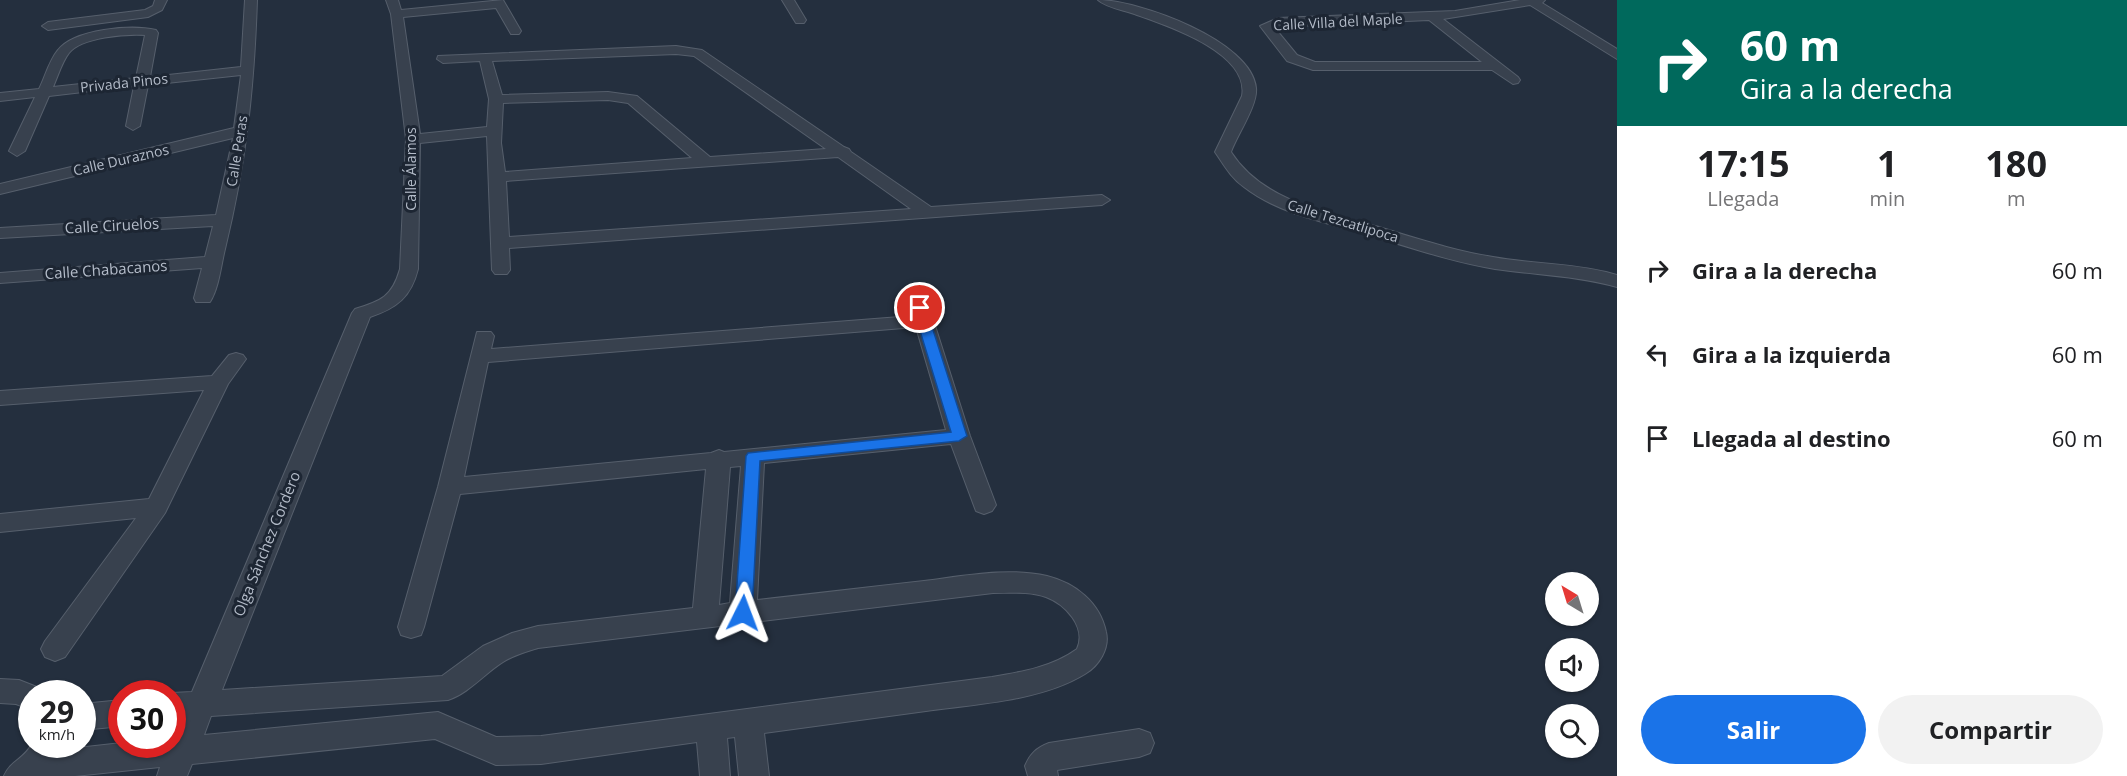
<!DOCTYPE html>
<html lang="es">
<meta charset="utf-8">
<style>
:root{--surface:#fff;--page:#f2f2f2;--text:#202124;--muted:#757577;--accent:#1a73e8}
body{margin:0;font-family:"Open Sans",sans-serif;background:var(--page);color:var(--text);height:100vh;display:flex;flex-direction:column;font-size:22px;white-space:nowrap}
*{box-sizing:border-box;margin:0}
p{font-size:20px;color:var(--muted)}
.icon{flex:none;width:33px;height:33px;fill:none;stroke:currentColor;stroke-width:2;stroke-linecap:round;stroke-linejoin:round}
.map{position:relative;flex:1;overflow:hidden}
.side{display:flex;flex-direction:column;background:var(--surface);width:510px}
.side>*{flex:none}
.hud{background:#00695c;color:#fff;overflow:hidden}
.needle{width:39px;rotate:322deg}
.buttons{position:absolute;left:1545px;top:572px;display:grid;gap:12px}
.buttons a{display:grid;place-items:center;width:54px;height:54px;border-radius:50%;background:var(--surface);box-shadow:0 2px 4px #0004;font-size:30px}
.speed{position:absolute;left:18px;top:680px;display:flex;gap:12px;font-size:30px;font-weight:700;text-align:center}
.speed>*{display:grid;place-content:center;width:78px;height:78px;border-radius:50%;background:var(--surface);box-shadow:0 2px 4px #0004;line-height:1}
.speed small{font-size:15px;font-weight:400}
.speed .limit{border:9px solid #d22;background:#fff;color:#111}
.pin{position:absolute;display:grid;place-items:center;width:51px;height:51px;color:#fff;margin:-26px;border:3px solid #fff;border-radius:50%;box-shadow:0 2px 6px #0007}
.me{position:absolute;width:66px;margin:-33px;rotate:3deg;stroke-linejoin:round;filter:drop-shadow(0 0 4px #0008)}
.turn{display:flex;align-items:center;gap:21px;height:126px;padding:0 24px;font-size:27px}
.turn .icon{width:78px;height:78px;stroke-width:2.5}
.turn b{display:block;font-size:42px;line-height:51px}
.eta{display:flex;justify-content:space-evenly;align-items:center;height:102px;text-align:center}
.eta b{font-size:36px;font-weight:700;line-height:42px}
.cta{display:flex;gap:12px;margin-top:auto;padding:12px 24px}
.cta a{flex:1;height:69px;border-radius:36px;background:var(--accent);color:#fff;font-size:24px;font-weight:700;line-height:69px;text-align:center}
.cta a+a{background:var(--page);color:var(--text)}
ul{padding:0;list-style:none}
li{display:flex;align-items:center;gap:18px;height:84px;padding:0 24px}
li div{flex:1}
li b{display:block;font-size:22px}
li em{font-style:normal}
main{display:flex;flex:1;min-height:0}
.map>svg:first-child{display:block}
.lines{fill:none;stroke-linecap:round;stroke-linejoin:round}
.minor-casing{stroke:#565f6c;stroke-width:2}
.minor{fill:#38414e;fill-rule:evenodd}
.route{fill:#1a73e8;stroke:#114b97;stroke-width:1.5}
.labels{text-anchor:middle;stroke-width:6;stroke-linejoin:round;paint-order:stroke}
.far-street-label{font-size:14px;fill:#b4bcc9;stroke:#1d2633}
.street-label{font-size:15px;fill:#b4bcc9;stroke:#1d2633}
</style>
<main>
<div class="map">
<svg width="1617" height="776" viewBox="0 0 1617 776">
<rect width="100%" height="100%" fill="#242f3e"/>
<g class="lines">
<defs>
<g id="minor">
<polygon points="155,0 167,0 162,10 148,17 48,30 42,26 48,22 145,10 153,6"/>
<path d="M245,0H257C254,90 246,163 225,249C221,265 219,288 210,302H196L194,298L202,268L0,283V273L205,257L213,226L0,238V228L216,215L233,138L0,194V184L234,128L241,75L148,85L140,126L133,130L126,126L134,86L49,96L25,151L17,156L9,151L35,97L0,101V93L39,89C45,77 49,61 58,50C74,29 132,24 156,30L158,33L150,77L241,67ZM145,35L136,78L53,87C58,76 62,62 69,53C82,37 126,34 145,35Z"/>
<path d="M386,0H398L401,10L503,0L521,31L519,34H511L496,8L403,17L420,134L487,127L489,99L480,61L443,63L437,59L438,56L676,46L702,50L844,147L849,149L851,152L931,207L1102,195L1110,200L1102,205L509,248L510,270L507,274H495L492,270L487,136L420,143L418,269C411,297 397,308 370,317L222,690L442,676L483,646L512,633L538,626L693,608L706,469L460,494L424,627L421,635L411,638L401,635L398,627L438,487L477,332H491L494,336L491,349L913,316L907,294L909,290H923L925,294L970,436L996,505L992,511L984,514L976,511L951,444L764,463L757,600C813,594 869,587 924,581C964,576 1007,567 1047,576C1075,583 1100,602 1106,632C1110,648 1099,666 1085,674C1041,701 976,704 926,711C872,718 818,726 764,733L769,776H739L735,737L727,738L730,776H700L697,742L541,764L496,765L435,739L192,764L187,776H157L160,767L75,776H4C11,760 23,760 32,744H62L59,750L122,743L172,744V738L181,718L172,719V693L192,692L352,313L355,309C381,301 392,297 400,269L406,139L391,14ZM676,54L694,56L826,149L710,157L637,96L608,92L502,95L492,61ZM608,100L628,103L692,158L505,172L501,143L503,103ZM838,157L911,209L509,237L506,181ZM916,327L946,430L724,452L719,450L711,453L464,477L488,362ZM741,466L730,603L719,605L730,467ZM993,593C1010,593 1030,591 1046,597C1065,604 1087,627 1077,649C1052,667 1022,672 992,677L541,736L496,737L438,712L204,735L211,716L448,700C469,693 484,674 503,662C514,655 525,652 538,648Z"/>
<polygon points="782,0 794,0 806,20 804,23 796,23"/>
<path d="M1098,0C1139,0 1252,41 1256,88C1258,105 1237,135 1231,152C1263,202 1329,213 1382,228C1419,239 1455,251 1493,257C1531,264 1569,263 1606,272L1617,275V287C1577,276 1536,275 1495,269C1453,262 1412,248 1372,236C1329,223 1280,215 1244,187C1231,178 1224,165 1215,152L1242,96C1250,53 1168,26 1137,15C1125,10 1107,8 1098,0Z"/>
<path d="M1520,0H1545L1542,3L1617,49V59L1530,5L1443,19L1518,77L1520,80L1518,83L1513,84L1492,70H1313L1287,61L1260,26L1278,18L1455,11ZM1429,20L1482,62H1315L1297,55L1274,27Z"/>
<polygon points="236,353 243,355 246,359 228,384 165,513 65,657 55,661 45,657 41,649 45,641 136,518 0,532 0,514 149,499 204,390 0,405 0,391 212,376 229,355"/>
<polygon points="0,679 19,680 42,689 44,693 32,693 32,710 16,704 0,703"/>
<polygon points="122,700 122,726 82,730 82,704"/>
<path d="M1139,729L1150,733L1154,743L1150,753L1139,757L1057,770L1058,776H1028L1025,766C1030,754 1036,748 1049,743Z"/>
</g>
</defs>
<use href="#minor" class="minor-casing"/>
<use href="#minor" class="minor"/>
</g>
<polygon class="route" points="920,304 926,308 967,436 959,441 760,461 752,613 750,618 743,620 737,618 735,613 746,456 748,453 951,432 913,308"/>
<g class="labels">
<g class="far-street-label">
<text transform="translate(1338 22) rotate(-3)" y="5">Calle Villa del Maple</text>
<text transform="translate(124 83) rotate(-6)" y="5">Privada Pinos</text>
<text transform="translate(237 151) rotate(-81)" y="5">Calle Peras</text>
<text transform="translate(121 160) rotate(-13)" y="5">Calle Duraznos</text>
<text transform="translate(411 169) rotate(-90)" y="5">Calle Álamos</text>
<text transform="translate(1343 221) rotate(17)" y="5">Calle Tezcatlipoca</text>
</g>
<g class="street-label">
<text transform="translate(112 226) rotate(-3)" y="5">Calle Ciruelos</text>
<text transform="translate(106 270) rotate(-4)" y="5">Calle Chabacanos</text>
<text transform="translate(267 544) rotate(-68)" y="5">Olga Sánchez Cordero</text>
</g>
</g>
</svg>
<div class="buttons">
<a><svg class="needle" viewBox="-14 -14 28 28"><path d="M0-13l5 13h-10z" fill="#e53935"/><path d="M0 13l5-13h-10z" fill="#757577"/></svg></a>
<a><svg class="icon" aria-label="sound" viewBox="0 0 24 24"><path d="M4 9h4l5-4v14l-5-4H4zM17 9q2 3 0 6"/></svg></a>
<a><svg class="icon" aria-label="search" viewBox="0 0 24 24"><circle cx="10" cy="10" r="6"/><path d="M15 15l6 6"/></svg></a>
</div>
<div class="speed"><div>29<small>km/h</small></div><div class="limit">30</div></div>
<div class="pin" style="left:920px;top:308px;background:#d93025"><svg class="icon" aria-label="arrive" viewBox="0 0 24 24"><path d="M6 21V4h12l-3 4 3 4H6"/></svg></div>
<svg class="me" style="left:743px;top:613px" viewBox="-20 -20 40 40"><path d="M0-17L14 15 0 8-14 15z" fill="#1a73e8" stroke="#fff" stroke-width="4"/></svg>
</div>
<section class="side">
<div class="hud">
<div class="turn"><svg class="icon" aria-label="right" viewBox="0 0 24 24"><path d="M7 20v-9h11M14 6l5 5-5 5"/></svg><div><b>60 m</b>Gira a la derecha</div></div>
</div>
<div class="eta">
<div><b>17:15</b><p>Llegada</p></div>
<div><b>1</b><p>min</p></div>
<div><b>180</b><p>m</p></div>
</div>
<ul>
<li><svg class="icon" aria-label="right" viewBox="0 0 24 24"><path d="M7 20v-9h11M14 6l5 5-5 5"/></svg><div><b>Gira a la derecha</b></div><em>60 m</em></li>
<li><svg class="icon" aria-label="left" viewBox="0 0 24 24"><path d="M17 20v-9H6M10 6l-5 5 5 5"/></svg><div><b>Gira a la izquierda</b></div><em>60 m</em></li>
<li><svg class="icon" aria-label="arrive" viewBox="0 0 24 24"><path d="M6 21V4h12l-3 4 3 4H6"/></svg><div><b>Llegada al destino</b></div><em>60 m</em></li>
</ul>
<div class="cta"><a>Salir</a><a>Compartir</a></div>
</section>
</main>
